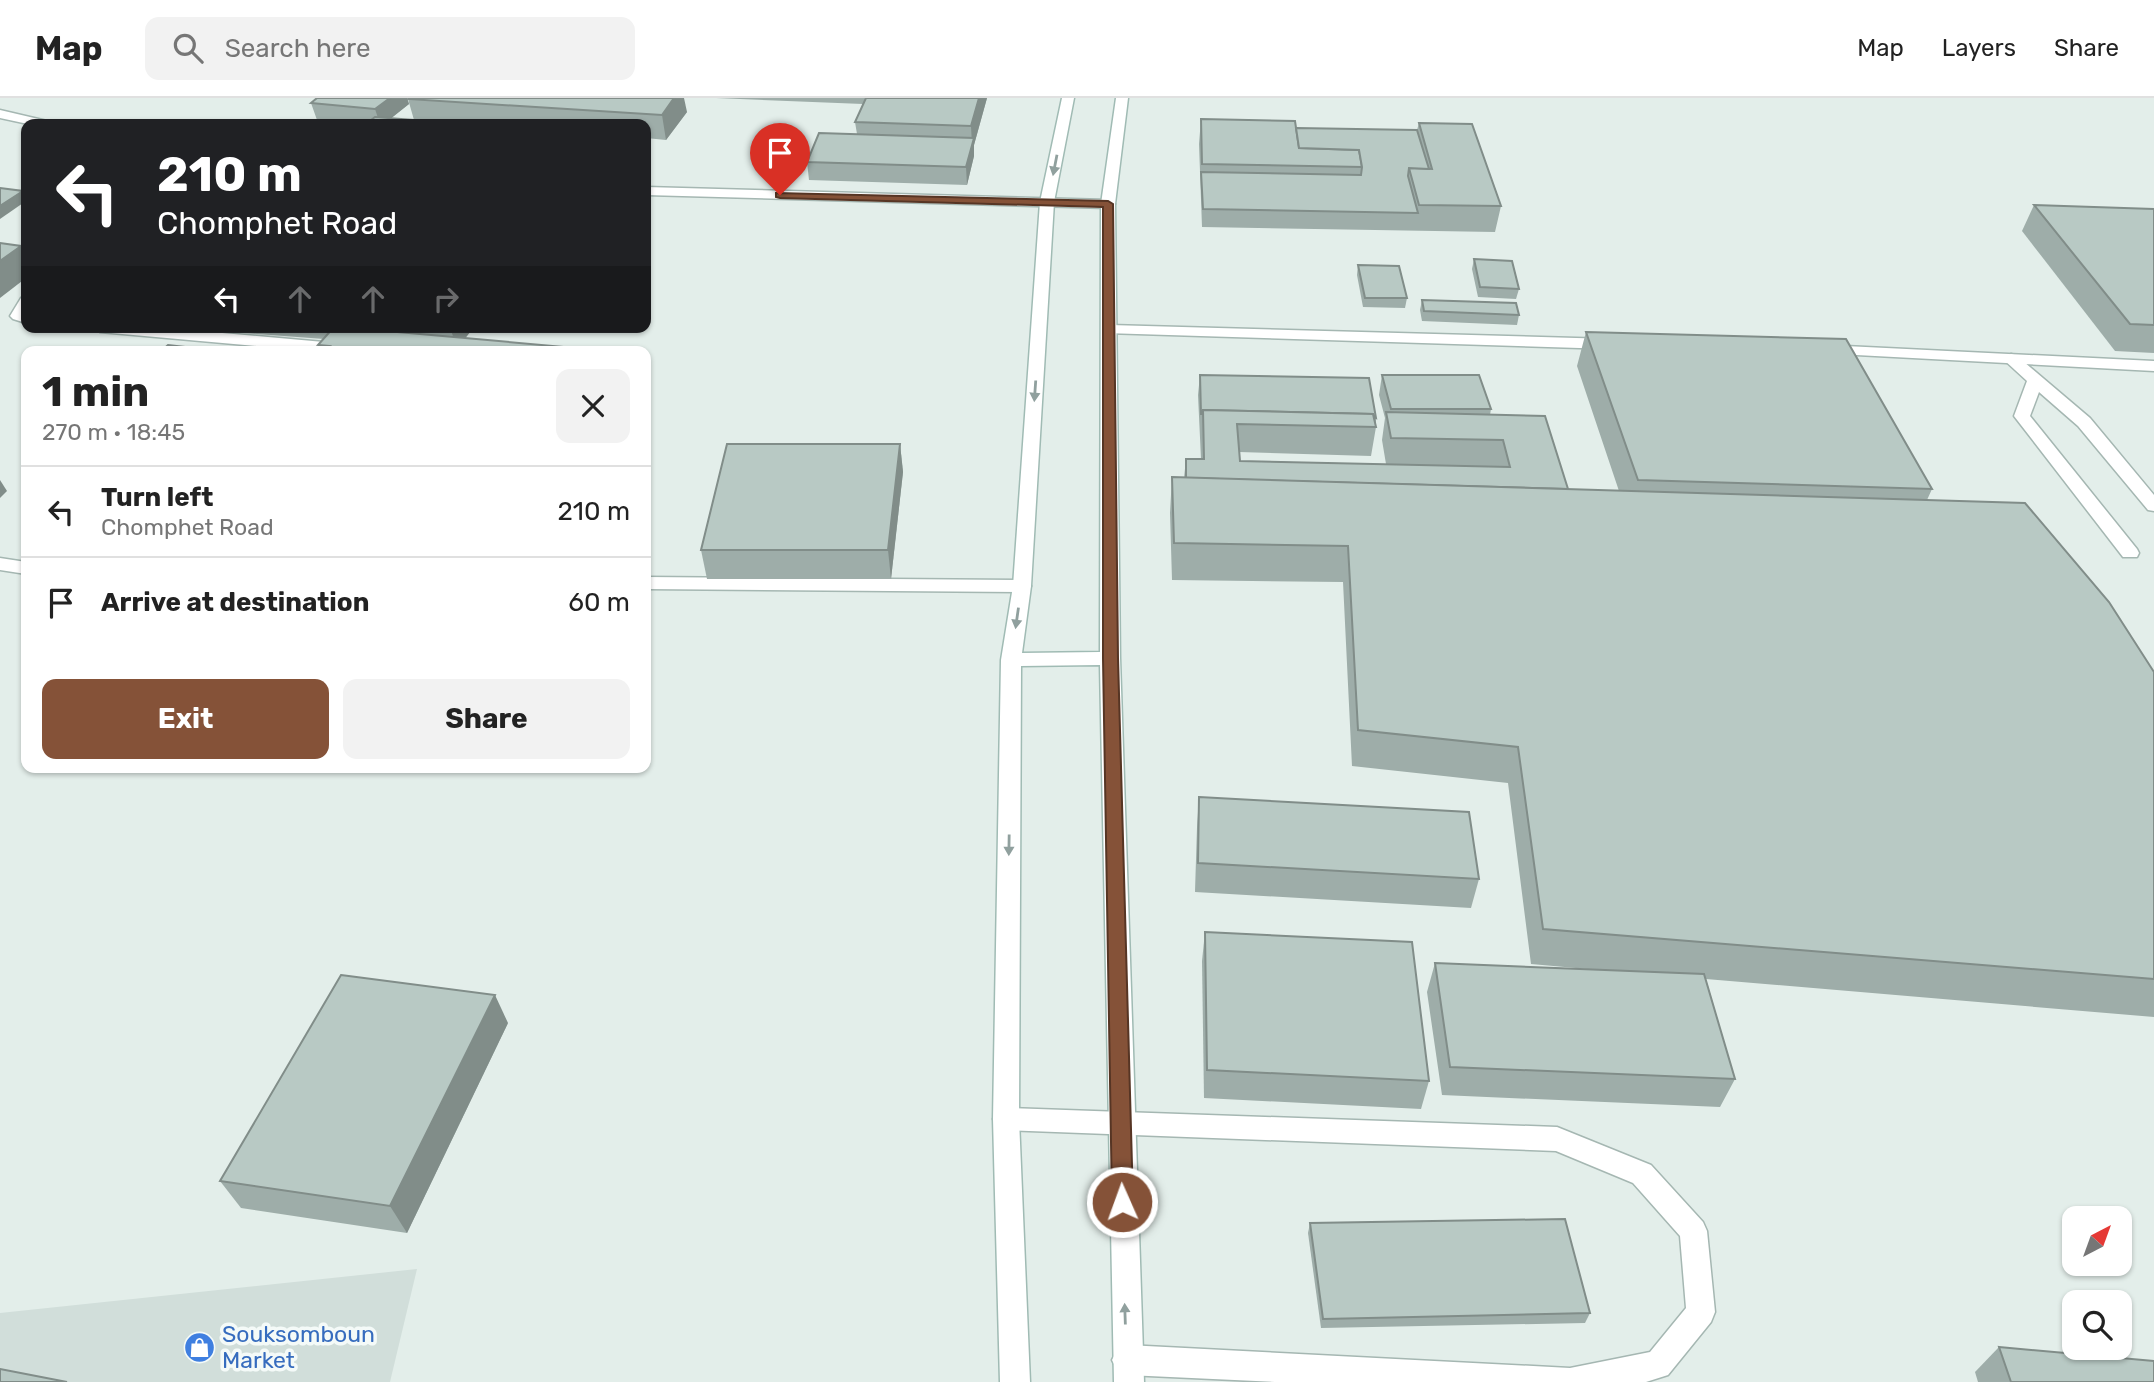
<!DOCTYPE html>
<meta charset="utf-8">
<style>
:root{--surface:#fff;--page:#f2f2f2;--text:#222;--muted:#767676;--line:#e0e0e0;--accent:#855238}
body{margin:0;font-family:Rubik,sans-serif;background:var(--page);color:var(--text);height:100vh;display:flex;flex-direction:column;font-size:26px;white-space:nowrap}
*{box-sizing:border-box;margin:0}
p{font-size:23px;color:var(--muted)}
.icon{flex:none;width:38px;height:38px;fill:none;stroke:currentColor;stroke-width:2;stroke-linecap:round;stroke-linejoin:round}
.map{position:relative;flex:1;overflow:hidden}
.details{position:absolute;left:21px;top:248px;width:630px;height:427px;display:flex;flex-direction:column;background:var(--surface);border-radius:14px;box-shadow:0 2px 5px #0004}
.details>*{flex:none}
.banner{position:absolute;left:21px;top:21px;width:630px;height:214px;border-radius:14px;box-shadow:0 2px 5px #0004;background:#202124;color:#fff;overflow:hidden}
.needle{width:46px;rotate:41deg}
.controls{position:absolute;left:2062px;top:1108px;display:grid;gap:14px}
.controls a{display:grid;place-items:center;width:70px;height:70px;border-radius:14px;background:var(--surface);box-shadow:0 2px 5px #0004;font-size:35px}
.pin{position:absolute;display:grid;place-items:center;width:60px;height:60px;color:#fff;margin:-72px -30px;border-radius:50% 50% 50% 0;rotate:-45deg;box-shadow:0 0 7px #0007}
.pin .icon{rotate:45deg}
.me{position:absolute;width:77px;margin:-38px;rotate:358deg;stroke-linejoin:round;filter:drop-shadow(0 0 5px #0008)}
.turn{display:flex;align-items:center;gap:24px;height:147px;padding:0 21px;font-size:32px}
.turn .icon{width:91px;height:91px;stroke-width:2.5}
.turn b{display:block;font-size:49px;line-height:60px}
.lanes{display:flex;align-items:center;height:66px;padding:0 21px;background:#0003;justify-content:center;gap:35px;direction:ltr}
.lanes .off{opacity:.35}
.round{display:grid;place-items:center;flex:none;width:74px;height:74px;border-radius:14px;background:var(--page)}
.head{display:flex;align-items:center;justify-content:space-between;height:119px;padding:0 21px}
h1{font-size:42px;font-weight:700;line-height:52px}
.cta{display:flex;gap:14px;margin-top:auto;padding:14px 21px}
.cta a{flex:1;height:80px;border-radius:14px;background:var(--accent);color:#fff;font-size:28px;font-weight:700;line-height:80px;text-align:center}
.cta a+a{background:var(--page);color:var(--text)}
ul{padding:0;list-style:none}
li{display:flex;align-items:center;gap:21px;height:91px;padding:0 21px;border-top:2px solid var(--line)}
li div{flex:1}
li b{display:block;font-size:26px}
li em{font-style:normal}
header{display:flex;align-items:center;gap:42px;box-sizing:border-box;height:98px;padding:0 35px;background:var(--surface);border-bottom:2px solid var(--line)}
header strong{font-size:33px}
nav{display:flex;gap:38px;margin-inline-start:auto;font-size:24px}
.search{width:490px;height:63px;background:var(--page);display:flex;align-items:center;gap:18px;box-sizing:border-box;padding:0 24px;border-radius:14px;color:var(--muted);font-size:26px}
.map>svg:first-child{display:block}
.built{fill:#d1deda}
.lines{fill:none;stroke-linecap:round;stroke-linejoin:round}
.service-casing{stroke:#a5b7b2;stroke-width:3}
.minor-casing{stroke:#a5b7b2;stroke-width:3}
.secondary-casing{stroke:#a0bbb4;stroke-width:3}
.service{fill:#fff;fill-rule:evenodd}
.minor{fill:#fff;fill-rule:evenodd}
.secondary{fill:#fff;fill-rule:evenodd}
.wall{fill:#9eada9}
.shaded-wall{fill:#818d89}
.building{fill:#b8c9c4;stroke:#818d89;stroke-width:2}
.oneway{fill:#90a09e}
.route{fill:#855238;stroke:#563524;stroke-width:2}
.labels{text-anchor:middle;stroke-width:7;stroke-linejoin:round;paint-order:stroke}
.near-shop-label{font-size:23px;fill:#366cbe;stroke:#f4faf8;text-anchor:start}
</style>
<header>
<strong>Map</strong>
<div class="search"><svg class="icon" aria-label="search" viewBox="0 0 24 24"><circle cx="10" cy="10" r="6"/><path d="M15 15l6 6"/></svg>Search here</div>
<nav><a>Map</a><a>Layers</a><a>Share</a></nav>
</header>
<div class="map">
<svg width="2154" height="1284" viewBox="0 0 2154 1284">
<rect width="100%" height="100%" fill="#e3eeea"/>
<polygon class="built" points="417,1171 390,1284 0,1284 0,1215"/>
<g class="lines">
<defs>
<g id="service">
<polygon points="26,198 26,225 13,221 10,218 21,200"/>
<polygon points="92,229 155,229 335,245 343,250 339,254 324,254 100,234"/>
<polygon points="2011,256 2017,258 2090,320 2154,397 2154,413 2148,412 2078,328 2039,294 2030,318 2137,451 2139,455 2137,459 2123,459 2014,318 2027,283 2003,261"/>
<polygon points="0,460 26,464 26,476 0,472"/>
<polygon points="646,479 1022,482 1029,484 1031,488 1029,492 1022,494 646,491"/>
<polygon points="1006,1010 1557,1029 1651,1067 1703,1124 1707,1133 1715,1214 1711,1224 1668,1277 1646,1284 1275,1284 1127,1277 1117,1272 1112,1262 1117,1252 1127,1247 1570,1270 1650,1254 1686,1210 1680,1138 1633,1085 1556,1053 1006,1032 997,1029 993,1021 997,1013"/>
</g>
<g id="minor">
<polygon points="0,12 47,23 49,26 28,26 0,20"/>
<polygon points="646,89 1108,102 1115,106 1108,110 646,97"/>
<polygon points="1110,227 1611,241 1619,246 1611,251 1105,235 1102,232 1105,229"/>
<polygon points="1825,247 2154,263 2154,273 1819,255 1817,252"/>
</g>
<polygon id="secondary" points="1062,0 1074,0 1054,104 1031,488 1022,555 1100,554 1101,106 1116,0 1128,0 1115,106 1120,560 1144,1284 1114,1284 1100,567 1021,568 1019,1021 1030,1284 1000,1284 993,1021 1001,562 1013,488 1040,104"/>
</defs>
<use href="#service" class="service-casing"/>
<use href="#minor" class="minor-casing"/>
<use href="#secondary" class="secondary-casing"/>
<use href="#service" class="service"/>
<use href="#minor" class="minor"/>
<use href="#secondary" class="secondary"/>
</g>
<g class="wall">
<polygon points="317,0 407,0 409,6 391,20 414,22 408,1 687,14 666,42 646,40 646,26 358,26 317,22 311,5"/>
<polygon points="716,0 987,0 974,47 974,58 967,87 809,82 807,64 857,36 855,24 863,6"/>
<polygon points="1201,21 1296,30 1417,32 1419,25 1501,108 1495,134 1202,129 1199,46"/>
<polygon points="2034,107 2154,111 2154,255 2115,253 2022,133"/>
<polygon points="1474,161 1519,191 1516,201 1478,199 1472,171"/>
<polygon points="1358,167 1407,200 1405,210 1363,209 1357,177"/>
<polygon points="1422,202 1519,217 1517,227 1422,223 1420,212"/>
<polygon points="230,229 474,229 465,240 588,254 321,254 318,247 324,241 231,234"/>
<polygon points="1586,234 1932,391 1927,402 2154,574 2154,919 1706,881 1735,981 1720,1009 1442,997 1427,894 1435,865 1587,871 1531,866 1508,685 1352,668 1343,484 1172,482 1170,415 1172,379 1184,380 1186,361 1201,361 1198,297 1200,277 1376,320 1376,329 1371,358 1239,354 1240,363 1386,366 1382,342 1385,320 1379,297 1382,277 1491,311 1490,317 1568,391 1619,393 1577,268"/>
<polygon points="900,346 903,374 891,481 707,481 701,452"/>
<polygon points="1199,699 1479,781 1471,810 1195,794 1197,729"/>
<polygon points="1205,834 1429,983 1421,1011 1204,1000 1202,863"/>
<polygon points="508,925 407,1135 241,1110 220,1083"/>
<polygon points="1310,1125 1590,1215 1585,1225 1321,1230 1308,1135"/>
<polygon points="1999,1249 2154,1284 1978,1284 1975,1274"/>
</g>
<g class="shaded-wall">
<polygon points="390,0 407,0 409,6 384,26 380,26 375,11"/>
<polygon points="674,0 684,0 687,14 666,42 662,17"/>
<polygon points="979,0 987,0 974,47 974,58 967,87 966,69 972,47 971,28"/>
<polygon points="23,93 26,99 26,103 0,121 0,108"/>
<polygon points="21,148 26,159 26,180 0,200 0,163"/>
<polygon points="450,229 474,229 457,251"/>
<polygon points="900,346 903,374 891,481 888,452"/>
<polygon points="0,382 7,393 0,400"/>
<polygon points="495,897 508,925 407,1135 390,1108"/>
</g>
<g class="building">
<polygon points="317,0 390,0 375,11 311,5"/>
<polygon points="409,0 674,0 662,17 408,1"/>
<polygon points="866,0 979,0 971,28 855,24"/>
<polygon points="375,19 454,25 453,26 366,26"/>
<polygon points="1201,21 1295,23 1299,50 1359,52 1362,69 1202,66"/>
<polygon points="464,22 514,23 512,26 460,26"/>
<polygon points="1419,25 1472,26 1501,108 1419,107 1409,70 1432,71"/>
<polygon points="1296,30 1417,32 1429,71 1409,70 1408,78 1418,115 1203,111 1201,74 1361,77 1362,69 1359,52 1299,50"/>
<polygon points="819,35 974,40 966,69 807,64"/>
<polygon points="0,90 23,93 0,108"/>
<polygon points="2034,107 2154,111 2154,227 2130,226"/>
<polygon points="0,145 21,148 0,163"/>
<polygon points="1474,161 1512,163 1519,191 1480,189"/>
<polygon points="1358,167 1399,168 1407,200 1365,200"/>
<polygon points="1422,202 1516,205 1519,217 1424,213"/>
<polygon points="334,229 341,229 587,251 585,254 325,254 330,248 318,247"/>
<polygon points="1586,234 1846,241 1932,391 1638,382"/>
<polygon points="168,247 228,254 160,254"/>
<polygon points="1200,277 1369,280 1376,320 1374,319 1373,316 1203,312 1202,316 1201,316"/>
<polygon points="1382,277 1479,277 1491,311 1391,311"/>
<polygon points="1203,312 1373,316 1376,329 1237,326 1240,363 1510,369 1503,342 1391,340 1386,314 1545,318 1568,391 1186,380 1186,361 1204,361"/>
<polygon points="727,346 900,346 888,452 701,452"/>
<polygon points="1172,379 2025,405 2109,504 2154,574 2154,881 1543,831 1518,649 1358,632 1348,448 1174,445"/>
<polygon points="1199,699 1469,714 1479,781 1198,765"/>
<polygon points="1205,834 1412,844 1429,983 1207,972"/>
<polygon points="1435,865 1704,876 1735,981 1450,969"/>
<polygon points="341,877 495,897 390,1108 220,1083"/>
<polygon points="1565,1121 1590,1215 1323,1221 1310,1125"/>
<polygon points="1999,1249 2154,1263 2154,1284 2011,1284"/>
<polygon points="0,1271 67,1284 0,1284"/>
</g>
<defs><path id="oneway-solid" d="M-6-.8H1V-3.2L6.5 0L1 3.2V.8H-6Z" transform="scale(1.75)"/></defs>
<g class="oneway">
<use href="#oneway-solid" transform="translate(1055 67) rotate(101)"/>
<use href="#oneway-solid" transform="translate(1035 293) rotate(94)"/>
<use href="#oneway-solid" transform="translate(1017 520) rotate(98)"/>
<use href="#oneway-solid" transform="translate(1009 747) rotate(91)"/>
<use href="#oneway-solid" transform="translate(1125 1216) rotate(-92)"/>
</g>
<polygon class="route" points="776,95 1108,103 1113,106 1118,560 1133,1104 1130,1110 1122,1113 1115,1110 1112,1104 1103,560 1103,109 780,100 776,99"/>
<defs>
<symbol id="shop-disc" viewBox="-11 -11 22 22"><circle r="9.5" fill="#3f7fe0" stroke="#f4faf8"/><path d="M-5-2.5h2.3a2.7 3.5 0 0 1 5.4 0H5L5.5 6h-11ZM-1.5-2.5h3a1.5 2.3 0 0 0-3 0Z" fill="#fff"/></symbol>
</defs>
<g fill-rule="evenodd">
<use href="#shop-disc" x="182" y="1232" width="35" height="35"/>
</g>
<g class="labels">
<g class="near-shop-label">
<text x="222" y="1244">Souksomboun<tspan x="222" dy="26">Market</tspan></text>
</g>
</g>
</svg>
<div class="controls">
<a><svg class="needle" viewBox="-14 -14 28 28"><path d="M0-13l5 13h-10z" fill="#e53935"/><path d="M0 13l5-13h-10z" fill="#767676"/></svg></a>
<a><svg class="icon" aria-label="search" viewBox="0 0 24 24"><circle cx="10" cy="10" r="6"/><path d="M15 15l6 6"/></svg></a>
</div>
<div class="pin" style="left:780px;top:97px;background:#d93025"><svg class="icon" aria-label="arrive" viewBox="0 0 24 24"><path d="M6 21V4h12l-3 4 3 4H6"/></svg></div>
<svg class="me" style="left:1122px;top:1104px" viewBox="-20 -20 40 40"><circle r="17" fill="#855238" stroke="#fff" stroke-width="3"/><path d="M0-11L8 9 0 5-8 9z" fill="#fff"/></svg>
<div class="banner">
<div class="turn"><svg class="icon" aria-label="left" viewBox="0 0 24 24"><path d="M17 20v-9H6M10 6l-5 5 5 5"/></svg><div><b>210 m</b>Chomphet Road</div></div>
<div class="lanes"><svg class="icon" aria-label="left" viewBox="0 0 24 24"><path d="M17 20v-9H6M10 6l-5 5 5 5"/></svg><svg class="icon off" aria-label="ahead" viewBox="0 0 24 24"><path d="M12 20V5M6 11l6-6 6 6"/></svg><svg class="icon off" aria-label="ahead" viewBox="0 0 24 24"><path d="M12 20V5M6 11l6-6 6 6"/></svg><svg class="icon off" aria-label="right" viewBox="0 0 24 24"><path d="M7 20v-9h11M14 6l5 5-5 5"/></svg></div>
</div>
<section class="details">
<div class="head"><div><h1>1 min</h1><p>270 m · 18:45</p></div><a class="round"><svg class="icon" aria-label="close" viewBox="0 0 24 24"><path d="M6 6l12 12M18 6L6 18"/></svg></a></div>
<ul>
<li><svg class="icon" aria-label="left" viewBox="0 0 24 24"><path d="M17 20v-9H6M10 6l-5 5 5 5"/></svg><div><b>Turn left</b><p>Chomphet Road</p></div><em>210 m</em></li>
<li><svg class="icon" aria-label="arrive" viewBox="0 0 24 24"><path d="M6 21V4h12l-3 4 3 4H6"/></svg><div><b>Arrive at destination</b></div><em>60 m</em></li>
</ul>
<div class="cta"><a>Exit</a><a>Share</a></div>
</section>
</div>
